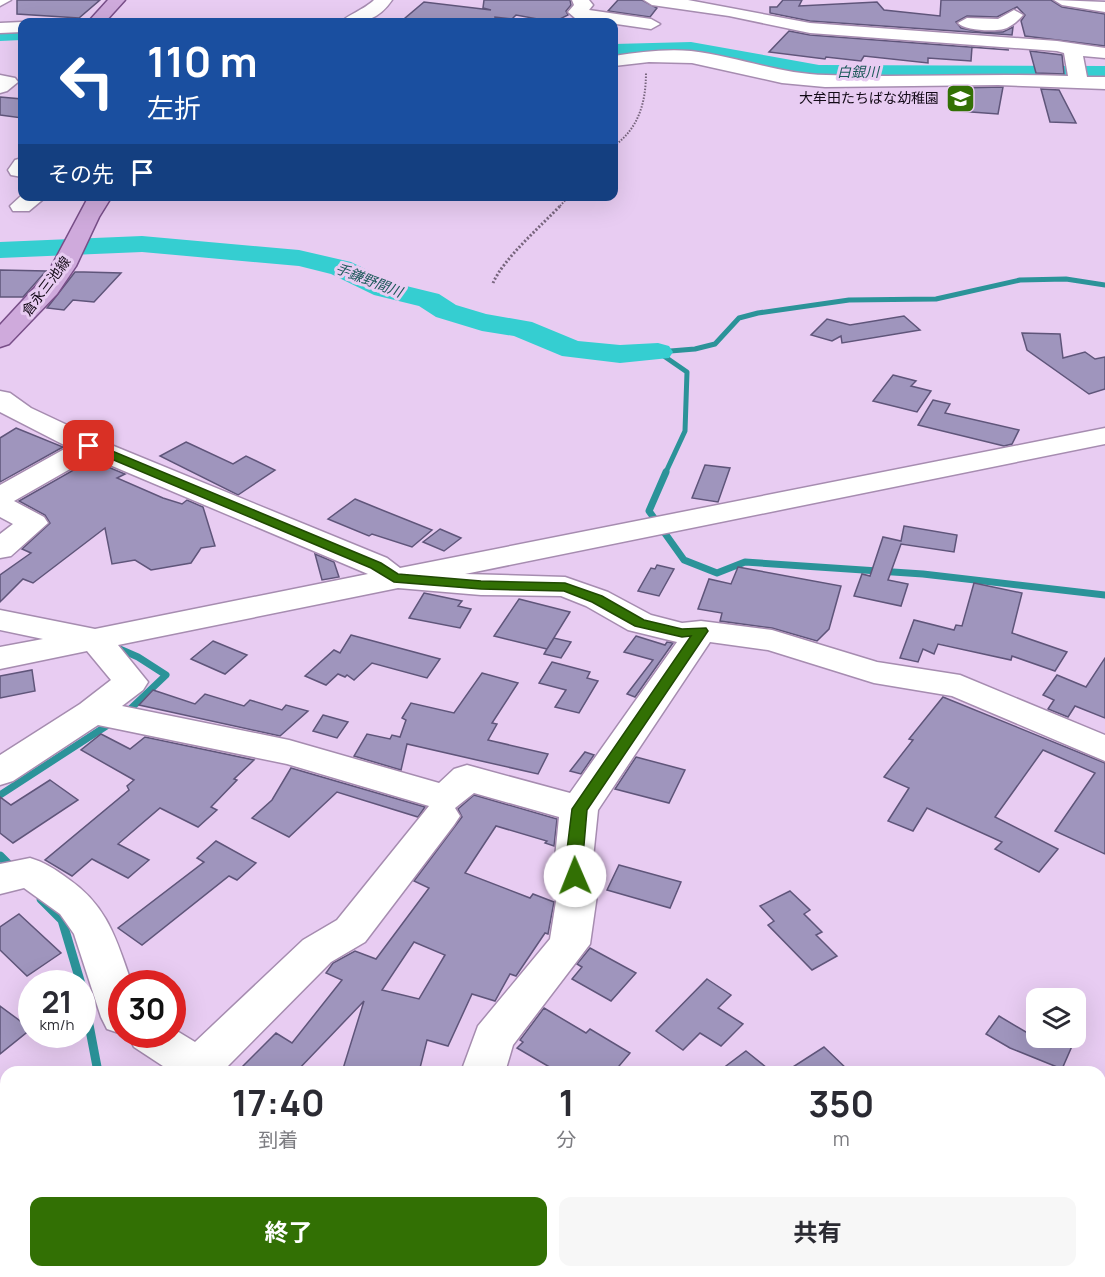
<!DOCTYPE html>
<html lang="ja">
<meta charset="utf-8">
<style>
:root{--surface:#fff;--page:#f7f7f7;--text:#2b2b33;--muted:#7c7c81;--accent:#327004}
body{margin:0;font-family:Manrope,"Noto Sans JP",sans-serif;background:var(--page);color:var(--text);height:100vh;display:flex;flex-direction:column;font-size:22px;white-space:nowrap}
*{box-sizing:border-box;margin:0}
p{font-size:20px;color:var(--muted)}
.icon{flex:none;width:33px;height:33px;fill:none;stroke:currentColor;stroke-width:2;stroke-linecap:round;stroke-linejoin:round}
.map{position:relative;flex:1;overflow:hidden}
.panel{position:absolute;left:0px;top:1066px;width:1106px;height:212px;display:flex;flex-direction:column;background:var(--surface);border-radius:18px 18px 0 0;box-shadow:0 6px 24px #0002}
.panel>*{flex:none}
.guide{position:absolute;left:18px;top:18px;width:600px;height:183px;border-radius:12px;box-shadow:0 6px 24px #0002;background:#1a4fa0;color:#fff;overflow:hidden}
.tools{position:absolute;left:1026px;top:988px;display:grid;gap:12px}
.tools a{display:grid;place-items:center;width:60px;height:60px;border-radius:12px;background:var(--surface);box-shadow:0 6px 24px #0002;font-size:30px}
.speed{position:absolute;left:18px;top:970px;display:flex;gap:12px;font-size:30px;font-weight:700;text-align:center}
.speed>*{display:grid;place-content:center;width:78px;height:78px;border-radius:50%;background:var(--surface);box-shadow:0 6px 24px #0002;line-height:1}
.speed small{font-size:15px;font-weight:400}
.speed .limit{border:9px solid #d22;background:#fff;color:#111}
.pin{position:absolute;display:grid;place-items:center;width:51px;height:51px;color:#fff;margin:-26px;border-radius:12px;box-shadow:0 3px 9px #0006}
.me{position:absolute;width:66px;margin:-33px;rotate:359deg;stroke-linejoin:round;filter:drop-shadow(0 0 4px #0008)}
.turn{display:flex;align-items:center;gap:21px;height:126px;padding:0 30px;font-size:27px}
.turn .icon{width:78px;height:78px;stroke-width:2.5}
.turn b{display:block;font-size:42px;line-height:51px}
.then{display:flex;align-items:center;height:57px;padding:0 30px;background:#0003;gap:12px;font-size:22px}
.eta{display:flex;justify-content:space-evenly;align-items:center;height:102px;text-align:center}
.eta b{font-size:36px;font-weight:700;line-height:42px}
.cta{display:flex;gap:12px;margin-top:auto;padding:12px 30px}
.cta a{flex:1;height:69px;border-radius:12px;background:var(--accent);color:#fff;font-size:24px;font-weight:700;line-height:69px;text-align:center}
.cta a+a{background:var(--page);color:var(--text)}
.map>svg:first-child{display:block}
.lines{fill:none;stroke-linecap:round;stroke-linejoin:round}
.stream-far2{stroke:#2b9399;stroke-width:5}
.stream-far1{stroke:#2b9399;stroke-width:7}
.stream{stroke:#2b9399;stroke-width:9}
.river{fill:#35ced1;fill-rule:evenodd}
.building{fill:#9f95bd;stroke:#5f557a;stroke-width:1.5;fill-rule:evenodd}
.minor-casing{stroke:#a68cb0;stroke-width:3}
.major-casing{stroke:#784e88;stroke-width:3}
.path-far1{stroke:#77657d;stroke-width:2;stroke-dasharray:1.5 1.5;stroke-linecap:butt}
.path{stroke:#77657d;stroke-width:3;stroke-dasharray:2 2;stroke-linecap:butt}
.minor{fill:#fff;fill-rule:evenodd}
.major{fill:#cfaadc;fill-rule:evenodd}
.route{fill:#327004;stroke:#204903;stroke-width:1.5}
.labels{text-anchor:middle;stroke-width:6;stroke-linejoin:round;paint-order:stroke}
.far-water-label{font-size:14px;font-style:italic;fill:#1b5859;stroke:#e8ccf2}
.far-poi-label{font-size:14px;fill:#130a17;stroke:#e8ccf2;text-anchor:end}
.far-street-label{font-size:14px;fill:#130a17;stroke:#e8ccf2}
</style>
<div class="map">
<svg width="1105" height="1277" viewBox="0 0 1105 1277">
<rect width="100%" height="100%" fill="#e8ccf2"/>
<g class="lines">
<g class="stream-far2">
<polyline points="658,352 687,372 685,431 665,474"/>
<polyline points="658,352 695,349 715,344 739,318 758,313 849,300 936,299 1020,280 1066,279 1105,285"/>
</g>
<g class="stream-far1">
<polyline points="666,472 649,511 684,560 717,573 745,562 923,574 1105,595"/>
<polyline points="115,647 138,657 166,675 125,714"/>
<polyline points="0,795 111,723"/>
</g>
<g class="stream">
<polyline points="0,856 13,869"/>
<polyline points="41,899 62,920 81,984"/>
<polyline points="82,988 98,1072"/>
<polyline points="194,1272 198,1277"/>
<polyline points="282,1277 286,1272"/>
</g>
<g class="river">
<polygon points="22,28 22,40 0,41 0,29"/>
<polygon points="691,42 819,65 1105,66 1105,80 819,79 691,54 614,56 614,44"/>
<polygon points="142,236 299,250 351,262 394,283 439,294 456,305 486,314 532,322 578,341 620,345 658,343 669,346 673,352 669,358 620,363 562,356 514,336 482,331 436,317 419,306 374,295 331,274 299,266 142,252 0,258 0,242"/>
</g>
</g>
<g class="building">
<polygon points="17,0 100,0 79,18 17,14"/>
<polygon points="484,0 570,0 571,5 566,11 568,15 554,22 516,15 512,19 495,17 495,22 434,22 404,19 424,2 491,10 483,8"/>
<polygon points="618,0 642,0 657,8 650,17 608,11"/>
<polygon points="783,0 802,0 799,6 877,2 884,10 940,16 941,0 1051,0 1062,7 1105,14 1105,46 1025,36 1021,21 1025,15 1017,7 997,17 967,16 956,22 961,28 981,32 1003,32 1013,27 1012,35 810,21 770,13 770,7 777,7"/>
<polygon points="789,31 810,35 1009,50 972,47 971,61 928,58 928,63 864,56 861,61 826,57 825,59 769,52"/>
<polygon points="1030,51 1062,55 1064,74 1036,73"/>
<polygon points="1003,87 998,114 958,111 959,88"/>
<polygon points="1041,89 1059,90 1076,123 1050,122"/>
<polygon points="0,97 22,99 22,118 0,115"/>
<polygon points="0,270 46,271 23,297 0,297"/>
<polygon points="75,272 84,272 121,273 94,302 73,300 64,310 47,308"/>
<polygon points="904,316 920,330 842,343 841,336 832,341 811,335 827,319 850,325"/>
<polygon points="1022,333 1060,334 1063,358 1085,352 1095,359 1105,357 1105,389 1089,394 1027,350"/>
<polygon points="893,375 916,381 911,386 931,391 917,412 873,401"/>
<polygon points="933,400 950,404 945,413 1019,430 1012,444 1004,446 918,425"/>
<polygon points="16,428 63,447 0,482 0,438"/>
<polygon points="186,442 233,464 246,456 275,470 238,495 160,456"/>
<polygon points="91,460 125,474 117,478 163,498 182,504 187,500 203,507 215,546 201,548 191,563 151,570 135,560 112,564 105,528 33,583 23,579 0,602 0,575 31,553 22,549 50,523 45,515 19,501"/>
<polygon points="705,465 730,468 718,502 692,498"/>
<polygon points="355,499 377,508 432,530 412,547 372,534 369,536 328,519"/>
<polygon points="904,526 957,535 954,552 901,544 888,580 908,584 901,606 854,596 862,574 870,576 883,537 901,541"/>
<polygon points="440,529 461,538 444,551 423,542"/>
<polygon points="315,554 334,562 339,577 322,580"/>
<polygon points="657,565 674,569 659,596 638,591 651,568 655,569"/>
<polygon points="738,567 841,586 829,629 817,641 772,628 720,621 722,613 698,609 709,579 731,584"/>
<polygon points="974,583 1022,593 1012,633 1067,652 1055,671 1012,656 1011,660 938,644 934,654 923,649 918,662 900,658 914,620 954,630 956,625 962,626"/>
<polygon points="424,593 462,601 458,606 471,609 460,628 409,618"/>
<polygon points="519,599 570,612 547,649 554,638 571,642 561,658 544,654 547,649 494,636"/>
<polygon points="351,635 440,659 427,678 372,663 354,680 347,675 345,677 338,674 326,685 305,676 334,650 340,653"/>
<polygon points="636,636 665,645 667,642 673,643 635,697 627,694 653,660 624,652"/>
<polygon points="213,641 247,655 225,674 191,659"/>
<polygon points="1105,658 1105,718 1075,706 1068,717 1048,709 1054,700 1043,695 1057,675 1086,687"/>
<polygon points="552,662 590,672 587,678 598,681 579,713 555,707 566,690 539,683"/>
<polygon points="32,670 35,691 0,698 0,676"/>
<polygon points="482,673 518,683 492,723 497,724 488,740 548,754 538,774 407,744 401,770 354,756 367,734 390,739 392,735 400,737 406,720 402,718 411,703 454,713"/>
<polygon points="153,690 195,704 205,694 244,706 250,700 282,710 286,705 308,711 280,736 139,705"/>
<polygon points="943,697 1105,763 1105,854 1055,831 1095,773 1043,750 995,817 1058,849 1039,872 995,849 1002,842 927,808 913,831 888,821 909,788 884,777 913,740 909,739"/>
<polygon points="323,715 348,722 337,738 313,731"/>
<polygon points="101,734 130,749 145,737 254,760 234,779 237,780 211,807 217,810 198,827 160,808 118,844 149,860 128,878 92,859 72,876 45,860 129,790 127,786 134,780 81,750"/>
<polygon points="585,752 594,755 581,774 570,771"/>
<polygon points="636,757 685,770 669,803 615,789"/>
<polygon points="291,768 425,807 418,817 337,792 289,837 252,818 272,800"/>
<polygon points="50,780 78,800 13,843 0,833 0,797 11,805"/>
<path d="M474,795L557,819L554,846L545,843L547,841L496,826L465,873L530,898L533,894L554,902L548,934L545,933L516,976L510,974L495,1001L472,994L448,1046L427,1040L419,1072H342L364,1001L296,1072H237L276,1033L292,1043L342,980L326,973L333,963L355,951L376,959L429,888L414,881L462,817L458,809ZM414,942L445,955L419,999L382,990Z"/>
<polygon points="216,841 256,863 237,880 229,876 142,945 118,928 204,862 197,858"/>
<polygon points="619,865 681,882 670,908 607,890"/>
<polygon points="790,891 810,910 804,914 822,932 816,935 837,956 812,970 768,925 774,921 760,906"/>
<polygon points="19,914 61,953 27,976 0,950 0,927"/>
<polygon points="590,948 636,973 611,1001 572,979 582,967 577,964"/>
<polygon points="707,979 731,995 718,1008 743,1024 721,1046 700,1033 683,1050 656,1031"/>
<polygon points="0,1006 31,1029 0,1054"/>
<polygon points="544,1008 586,1033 590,1029 630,1053 614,1072 558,1072 517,1048 523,1042 520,1040"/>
<polygon points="999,1016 1036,1038 1055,1038 1072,1046 1062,1069 1010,1048 986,1034"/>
<polygon points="824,1047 850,1072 785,1072"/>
<polygon points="746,1051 772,1072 718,1072"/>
</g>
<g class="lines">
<defs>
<g id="minor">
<polygon points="0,0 11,0 0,6"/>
<path d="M374,0H392C379,19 364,24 341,22C346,16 365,9 374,0Z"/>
<polygon points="572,0 589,0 593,5 589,10 651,19 660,24 651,29 575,18 568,12 574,5"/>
<path d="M644,0H688L810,23L1057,41L1105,48V58L1083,56L1087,77H1105V89L998,85L825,87L782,83L692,63L649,62L614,66V56C639,52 665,49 691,51C736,56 779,74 826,75C906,78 987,73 1068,76L1064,53L1057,51L810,33L729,16L652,5Z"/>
<polygon points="1054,0 1105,2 1105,12 1062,5"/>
<path d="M1014,10L1023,15C1019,20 1013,25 1007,28C997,32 965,31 958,23L967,18L998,19Z"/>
<polygon points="22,22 25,22 22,22 22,32 0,33 0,23"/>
<polygon points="0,75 15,78 18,82 7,91 0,93"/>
<polygon points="22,158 22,177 11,175 8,170 15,160"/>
<polygon points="22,195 22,196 47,196 29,211 13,211 10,206"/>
<path d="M0,391L10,393L31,408L99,440L387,558L400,568L1105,428V444L465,574L565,577L608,592L651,615L682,623L701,621L772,630L877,662L960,675L1105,735V761L952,696L874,683L768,650L710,642L598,810L593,858L597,895L590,944L513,1045L505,1072H461L478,1026L550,939L557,895L555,858L559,817L474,793L455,808L460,816L454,825L365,942L331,962L226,1068L228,1072H172L134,1047L128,1035H172V1028L195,1042L303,940L337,920L429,806L287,764L98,725L13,781L0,785V755L80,704L111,680L87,651L0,669V647L43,639L0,630V610L95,629L368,574L91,457L14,501L44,517L48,523L11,556L0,558V534L13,524L0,517V485L68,447L0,412ZM398,588L481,595L561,596L586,606L628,630L677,642L570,793L467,765L454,769L439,783L289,740L122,706L143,690L148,682L118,645Z"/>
<path d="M30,858C44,862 55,869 67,878C108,906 116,939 132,984H122V1034L107,1029L101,1017L74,934L60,914L24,888L0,894V864Z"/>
<polygon points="359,1272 410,1272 413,1277 361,1277"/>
<polygon points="664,1272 715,1272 713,1277 661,1277"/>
</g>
<g id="major">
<polygon points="108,0 125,0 105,22 88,22"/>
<polygon points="89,196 112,196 99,217 76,266 57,294 9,344 0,347 0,325 48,273"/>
</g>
</defs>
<use href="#minor" class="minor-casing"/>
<use href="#major" class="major-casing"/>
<g class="path-far1">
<path d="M614,146C639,128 646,102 646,72"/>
<polyline points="560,206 569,196"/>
</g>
<path class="path" d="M493,283C504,258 541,226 561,205"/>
<use href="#minor" class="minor"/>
<use href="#major" class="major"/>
</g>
<polygon class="route" points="85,443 93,443 381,563 398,574 481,581 565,583 602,596 644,620 682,629 706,628 708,631 587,810 581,880 575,882 567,876 566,858 572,809 691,636 682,637 635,626 592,602 564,591 481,589 394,582 371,568 85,448"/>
<defs>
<symbol id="school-square" viewBox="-11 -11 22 22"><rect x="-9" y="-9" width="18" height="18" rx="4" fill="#327004" stroke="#e8ccf2"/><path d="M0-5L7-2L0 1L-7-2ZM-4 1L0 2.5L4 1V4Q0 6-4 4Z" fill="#fff"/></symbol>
</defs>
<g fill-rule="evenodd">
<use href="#school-square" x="944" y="82" width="33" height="33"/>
</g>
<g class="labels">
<g class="far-water-label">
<text x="858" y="77">白銀川</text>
<text transform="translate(369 280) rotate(21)" y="5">手鎌野間川</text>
</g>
<g class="far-poi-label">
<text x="939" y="103">大牟田たちばな幼稚園</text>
</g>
<g class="far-street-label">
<text transform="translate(46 286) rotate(-53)" y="5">倉永三池線</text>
</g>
</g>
</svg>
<div class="tools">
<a><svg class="icon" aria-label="layers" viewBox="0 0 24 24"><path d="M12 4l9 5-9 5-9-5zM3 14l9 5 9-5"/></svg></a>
</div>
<div class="speed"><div>21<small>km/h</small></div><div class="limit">30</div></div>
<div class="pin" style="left:89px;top:446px;background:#d93025"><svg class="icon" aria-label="arrive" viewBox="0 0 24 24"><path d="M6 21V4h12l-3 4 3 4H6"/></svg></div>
<svg class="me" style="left:575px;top:876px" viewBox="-20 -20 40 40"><circle r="19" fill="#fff"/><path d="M0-13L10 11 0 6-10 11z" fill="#327004"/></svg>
<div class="guide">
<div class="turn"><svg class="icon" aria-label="left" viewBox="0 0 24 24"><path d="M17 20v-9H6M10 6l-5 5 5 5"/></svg><div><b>110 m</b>左折</div></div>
<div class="then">その先<svg class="icon" aria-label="arrive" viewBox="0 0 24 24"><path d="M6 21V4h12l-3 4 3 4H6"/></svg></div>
</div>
<section class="panel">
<div class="eta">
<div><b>17:40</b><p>到着</p></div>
<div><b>1</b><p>分</p></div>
<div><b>350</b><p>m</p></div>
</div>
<div class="cta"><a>終了</a><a>共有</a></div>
</section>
</div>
